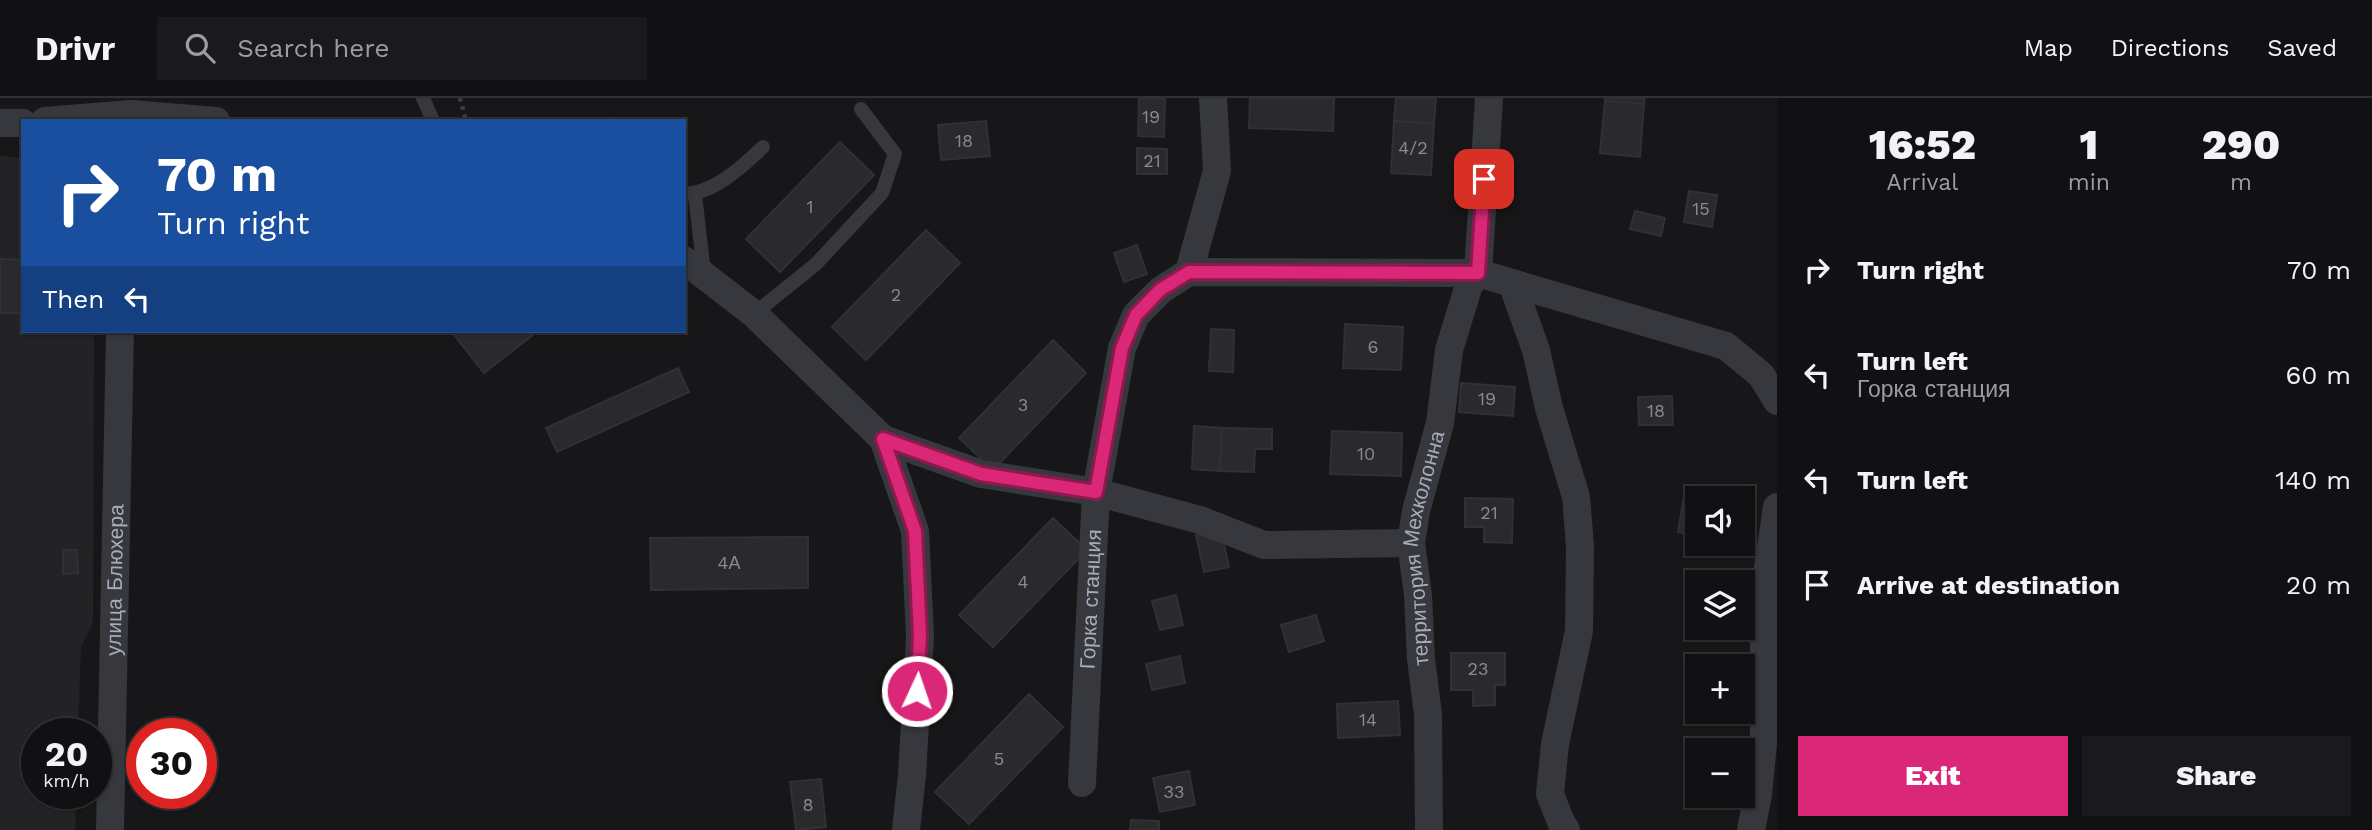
<!DOCTYPE html>
<meta charset="utf-8">
<style>
:root{--surface:#111113;--page:#1a1a1c;--text:#f1f3f6;--muted:#9c9da0;--line:#303133;--accent:#db2777}
body{margin:0;font-family:"Work Sans",sans-serif;background:var(--page);color:var(--text);height:100vh;display:flex;flex-direction:column;font-size:26px;white-space:nowrap}
*{box-sizing:border-box;margin:0}
p{font-size:23px;color:var(--muted)}
.icon{flex:none;width:38px;height:38px;fill:none;stroke:currentColor;stroke-width:2;stroke-linecap:round;stroke-linejoin:round}
.map{position:relative;flex:1;overflow:hidden}
.panel{display:flex;flex-direction:column;background:var(--surface);width:595px}
.panel>*{flex:none}
.hud{position:absolute;left:21px;top:21px;width:665px;height:214px;border-radius:0px;box-shadow:0 2px 5px #0004,0 0 0 2px var(--line);background:#1a4fa0;color:#fff;overflow:hidden}
.tools{position:absolute;left:1685px;top:388px;display:grid;gap:14px}
.tools a{display:grid;place-items:center;width:70px;height:70px;border-radius:0px;background:var(--surface);box-shadow:0 2px 5px #0004,0 0 0 2px var(--line);font-size:35px}
.speed{position:absolute;left:21px;top:620px;display:flex;gap:14px;font-size:35px;font-weight:700;text-align:center}
.speed>*{display:grid;place-content:center;width:91px;height:91px;border-radius:50%;background:var(--surface);box-shadow:0 2px 5px #0004,0 0 0 2px var(--line);line-height:1}
.speed small{font-size:18px;font-weight:400}
.speed .limit{border:10px solid #d22;background:#fff;color:#111}
.pin{position:absolute;display:grid;place-items:center;width:60px;height:60px;color:#fff;margin:-30px;border-radius:14px;box-shadow:0 4px 10px #0006}
.me{position:absolute;width:77px;margin:-38px;rotate:3deg;stroke-linejoin:round;filter:drop-shadow(0 0 5px #0008)}
.turn{display:flex;align-items:center;gap:24px;height:147px;padding:0 21px;font-size:32px}
.turn .icon{width:91px;height:91px;stroke-width:2.5}
.turn b{display:block;font-size:49px;line-height:60px}
.then{display:flex;align-items:center;height:66px;padding:0 21px;background:#0003;gap:14px;font-size:26px}
.eta{display:flex;justify-content:space-evenly;align-items:center;height:119px;text-align:center}
.eta b{font-size:42px;font-weight:800;line-height:49px}
.button{display:flex;gap:14px;margin-top:auto;padding:14px 21px}
.button a{flex:1;height:80px;border-radius:0px;background:var(--accent);color:#fff;font-size:28px;font-weight:800;line-height:80px;text-align:center}
.button a+a{background:var(--page);color:var(--text)}
ul{padding:0;list-style:none}
li{display:flex;align-items:center;gap:21px;height:105px;padding:0 21px}
li div{flex:1}
li b{display:block;font-size:26px}
li em{font-style:normal}
header{display:flex;align-items:center;gap:42px;box-sizing:border-box;height:98px;padding:0 35px;background:var(--surface);border-bottom:2px solid var(--line)}
header strong{font-size:33px}
nav{display:flex;gap:38px;margin-inline-start:auto;font-size:24px}
.search{width:490px;height:63px;background:var(--page);display:flex;align-items:center;gap:18px;box-sizing:border-box;padding:0 24px;border-radius:0px;color:var(--muted);font-size:26px}
main{display:flex;flex:1;min-height:0}
.map>svg:first-child{display:block}
.built{fill:#232326}
.building{fill:#2a2a2d;stroke:#313135;stroke-width:2}
.lines{fill:none;stroke-linecap:round;stroke-linejoin:round}
.path{stroke:#3d3f45;stroke-width:4.5;stroke-dasharray:3.5 5;stroke-linecap:butt}
.service{stroke:#37383e;stroke-width:14}
.minor{stroke:#37383e;stroke-width:28}
.route-casing{stroke:#8e194d;stroke-width:18}
.route{stroke:#db2777;stroke-width:12}
.labels{text-anchor:middle;stroke-width:7;stroke-linejoin:round;paint-order:stroke}
.number-label{font-size:18px;fill:#888b96}
.street-label{font-size:21px;fill:#a8acba;stroke:#121214}
</style>
<header>
<strong>Drivr</strong>
<div class="search"><svg class="icon" aria-label="search" viewBox="0 0 24 24"><circle cx="10" cy="10" r="6"/><path d="M15 15l6 6"/></svg>Search here</div>
<nav><a>Map</a><a>Directions</a><a>Saved</a></nav>
</header>
<main>
<div class="map">
<svg width="1777" height="732" viewBox="0 0 1777 732">
<rect width="100%" height="100%" fill="#171719"/>
<polygon class="built" points="0,58 23,60 23,233 94,233 93,524 81,549 78,635 37,635 37,695 76,695 75,732 0,732"/>
<g class="building">
<polygon points="1139,0 1165,0 1164,39 1138,38"/>
<polygon points="1250,0 1334,0 1333,33 1249,30"/>
<polygon points="1396,0 1436,0 1434,26 1394,23"/>
<polygon points="1605,0 1645,0 1644,6 1605,3"/>
<polygon points="1605,3 1644,6 1640,59 1600,55"/>
<polygon points="986,23 990,58 941,62 938,27"/>
<polygon points="1394,23 1434,26 1431,77 1391,75"/>
<polygon points="840,44 874,77 780,174 746,141"/>
<polygon points="1137,50 1167,51 1167,76 1137,76"/>
<polygon points="1689,93 1717,97 1712,129 1684,124"/>
<polygon points="1635,113 1665,120 1661,138 1630,131"/>
<polygon points="926,132 960,165 866,262 832,229"/>
<polygon points="1137,147 1147,176 1124,184 1114,155"/>
<polygon points="0,161 23,162 23,215 0,215"/>
<polygon points="1345,226 1403,229 1401,272 1343,270"/>
<polygon points="1211,231 1234,232 1233,274 1209,273"/>
<polygon points="451,233 538,233 484,275"/>
<polygon points="1053,242 1086,275 993,372 959,340"/>
<polygon points="678,270 689,294 557,354 546,330"/>
<polygon points="1461,285 1515,289 1513,318 1459,314"/>
<polygon points="1672,298 1673,327 1639,327 1638,299"/>
<polygon points="1194,328 1222,330 1220,373 1192,371"/>
<polygon points="1222,330 1272,331 1272,351 1255,351 1254,374 1220,373"/>
<polygon points="1332,333 1402,335 1401,378 1330,376"/>
<polygon points="1685,392 1709,396 1709,401 1698,401 1698,438 1678,434"/>
<polygon points="1465,400 1513,401 1512,445 1484,444 1484,429 1465,429"/>
<polygon points="1053,420 1087,452 993,549 959,517"/>
<polygon points="1221,432 1229,469 1204,474 1196,437"/>
<polygon points="808,439 808,490 651,492 650,440"/>
<polygon points="63,452 77,452 78,475 63,476"/>
<polygon points="1176,497 1183,527 1160,532 1152,503"/>
<polygon points="1316,517 1324,543 1289,554 1281,527"/>
<polygon points="1451,555 1505,555 1505,587 1495,587 1495,607 1473,608 1473,592 1451,592"/>
<polygon points="1180,558 1185,585 1152,592 1146,566"/>
<polygon points="1029,596 1063,629 969,726 935,694"/>
<polygon points="1398,603 1400,637 1338,640 1337,606"/>
<polygon points="1721,614 1735,614 1735,619 1721,618"/>
<polygon points="1189,673 1195,707 1160,714 1153,680"/>
<polygon points="821,681 826,729 796,732 790,684"/>
<polygon points="1131,722 1159,723 1159,732 1130,732"/>
</g>
<g class="lines">
<g class="path">
<polyline points="460,0 466,23"/>
<polyline points="599,23 610,21 622,23"/>
</g>
<g class="service">
<polyline points="423,0 433,23"/>
<path d="M684,95C711,98 744,67 763,49"/>
<polyline points="695,96 704,175"/>
<polyline points="754,216 816,166 882,95 895,56 861,11"/>
</g>
<g class="minor">
<polyline points="1489,0 1478,175 1726,248 1761,277 1777,303"/>
<polyline points="45,23 131,16 216,23"/>
<polyline points="0,25 23,25"/>
<polyline points="684,162 754,216 883,341 915,433 920,538 912,677 906,732"/>
<polyline points="1189,174 1217,73 1213,0"/>
<polyline points="1512,185 1536,252 1549,310 1576,399 1580,448 1579,533 1555,646 1550,696 1561,724 1566,732"/>
<polyline points="883,341 981,376 1096,394 1200,422 1264,447 1411,445"/>
<path id="s1" d="M1082,685L1096,394L1122,250L1136,217L1161,192L1189,174L1478,175"/>
<path id="s2" d="M110,732L120,233"/>
<path id="s3" d="M1429,732L1428,616L1421,561L1418,497L1411,445L1416,413L1440,325L1449,252L1469,187L1478,175"/>
<polyline points="1751,732 1758,697 1764,635 1764,497 1777,409"/>
</g>
</g>
<g class="lines">
<defs>
<polyline id="route" points="917,593 920,538 915,433 883,341 981,376 1096,394 1122,250 1136,217 1160,192 1189,174 1478,175 1484,81"/>
</defs>
<use href="#route" class="route-casing"/>
<use href="#route" class="route"/>
</g>
<g class="labels">
<g class="number-label">
<text x="1151" y="25">19</text>
<text x="964" y="49">18</text>
<text x="1413" y="56">4/2</text>
<text x="1152" y="69">21</text>
<text x="810" y="115">1</text>
<text x="1701" y="117">15</text>
<text x="896" y="203">2</text>
<text x="1373" y="255">6</text>
<text x="1487" y="307">19</text>
<text x="1023" y="313">3</text>
<text x="1656" y="319">18</text>
<text x="1366" y="362">10</text>
<text x="1489" y="421">21</text>
<text x="729" y="471">4А</text>
<text x="1023" y="490">4</text>
<text x="1478" y="577">23</text>
<text x="1368" y="628">14</text>
<text x="999" y="667">5</text>
<text x="1174" y="700">33</text>
<text x="808" y="713">8</text>
</g>
<g class="street-label">
<text dy="7" stroke="none"><textPath href="#s3" startOffset="284">территория Мехколонна</textPath></text>
<text dy="7" stroke="none"><textPath href="#s2" startOffset="250">улица Блюхера</textPath></text>
<text dy="7" stroke="none"><textPath href="#s1" startOffset="184">Горка станция</textPath></text>
</g>
</g>
</svg>
<div class="tools">
<a><svg class="icon" aria-label="sound" viewBox="0 0 24 24"><path d="M4 9h4l5-4v14l-5-4H4zM17 9q2 3 0 6"/></svg></a>
<a><svg class="icon" aria-label="layers" viewBox="0 0 24 24"><path d="M12 4l9 5-9 5-9-5zM3 14l9 5 9-5"/></svg></a>
<a>+</a>
<a>−</a>
</div>
<div class="speed"><div>20<small>km/h</small></div><div class="limit">30</div></div>
<div class="pin" style="left:1484px;top:81px;background:#d93025"><svg class="icon" aria-label="arrive" viewBox="0 0 24 24"><path d="M6 21V4h12l-3 4 3 4H6"/></svg></div>
<svg class="me" style="left:917px;top:593px" viewBox="-20 -20 40 40"><circle r="17" fill="#db2777" stroke="#fff" stroke-width="3"/><path d="M0-11L8 9 0 5-8 9z" fill="#fff"/></svg>
<div class="hud">
<div class="turn"><svg class="icon" aria-label="right" viewBox="0 0 24 24"><path d="M7 20v-9h11M14 6l5 5-5 5"/></svg><div><b>70 m</b>Turn right</div></div>
<div class="then">Then<svg class="icon" aria-label="left" viewBox="0 0 24 24"><path d="M17 20v-9H6M10 6l-5 5 5 5"/></svg></div>
</div>
</div>
<section class="panel">
<div class="eta">
<div><b>16:52</b><p>Arrival</p></div>
<div><b>1</b><p>min</p></div>
<div><b>290</b><p>m</p></div>
</div>
<ul>
<li><svg class="icon" aria-label="right" viewBox="0 0 24 24"><path d="M7 20v-9h11M14 6l5 5-5 5"/></svg><div><b>Turn right</b></div><em>70 m</em></li>
<li><svg class="icon" aria-label="left" viewBox="0 0 24 24"><path d="M17 20v-9H6M10 6l-5 5 5 5"/></svg><div><b>Turn left</b><p>Горка станция</p></div><em>60 m</em></li>
<li><svg class="icon" aria-label="left" viewBox="0 0 24 24"><path d="M17 20v-9H6M10 6l-5 5 5 5"/></svg><div><b>Turn left</b></div><em>140 m</em></li>
<li><svg class="icon" aria-label="arrive" viewBox="0 0 24 24"><path d="M6 21V4h12l-3 4 3 4H6"/></svg><div><b>Arrive at destination</b></div><em>20 m</em></li>
</ul>
<div class="button"><a>Exit</a><a>Share</a></div>
</section>
</main>
